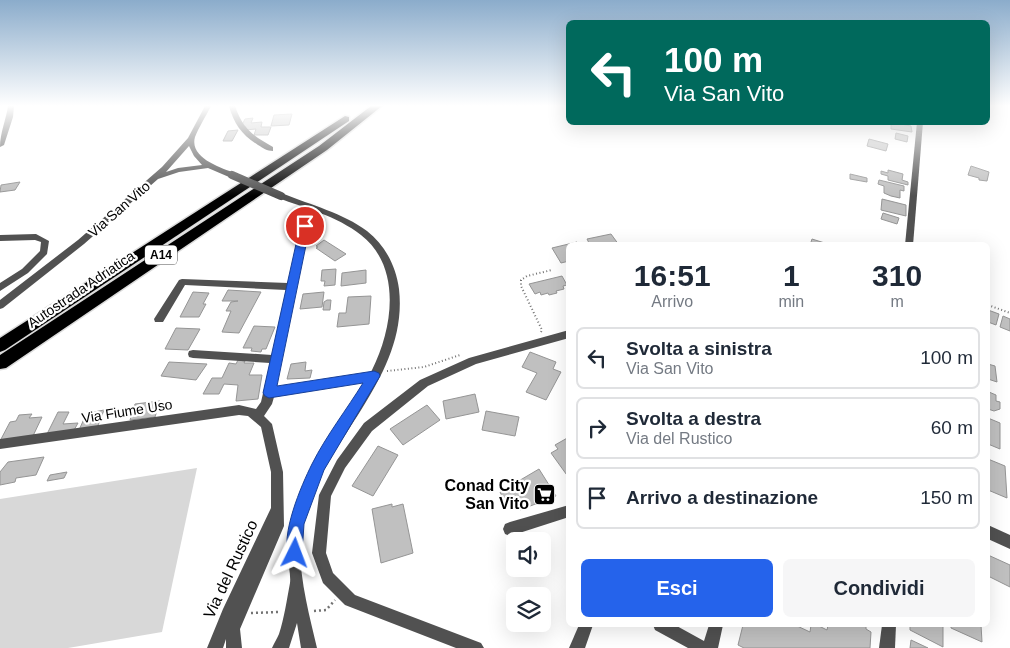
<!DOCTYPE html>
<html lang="it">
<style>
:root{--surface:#fff;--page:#f6f6f7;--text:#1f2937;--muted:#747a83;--line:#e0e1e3;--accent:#2563eb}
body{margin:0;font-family:Arial,sans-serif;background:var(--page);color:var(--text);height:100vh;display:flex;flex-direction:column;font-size:19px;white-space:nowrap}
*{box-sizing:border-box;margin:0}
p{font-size:16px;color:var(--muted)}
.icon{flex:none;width:28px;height:28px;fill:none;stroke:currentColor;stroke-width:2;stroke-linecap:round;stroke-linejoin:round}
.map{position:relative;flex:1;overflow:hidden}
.panel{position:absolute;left:566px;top:242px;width:424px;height:385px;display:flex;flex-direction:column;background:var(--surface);border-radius:8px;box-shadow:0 5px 20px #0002}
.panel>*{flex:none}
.hud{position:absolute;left:566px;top:20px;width:424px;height:105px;border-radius:8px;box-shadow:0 5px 20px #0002;background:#00695c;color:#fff;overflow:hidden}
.fabs{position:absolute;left:506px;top:532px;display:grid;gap:10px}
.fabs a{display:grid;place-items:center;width:45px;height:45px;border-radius:8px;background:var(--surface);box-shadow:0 5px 20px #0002;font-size:25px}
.pin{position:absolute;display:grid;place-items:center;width:42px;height:42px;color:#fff;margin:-21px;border:2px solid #fff;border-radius:50%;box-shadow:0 1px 5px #0007}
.me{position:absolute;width:55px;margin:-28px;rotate:3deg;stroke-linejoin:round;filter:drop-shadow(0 0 4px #0008)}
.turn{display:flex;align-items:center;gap:18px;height:105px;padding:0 15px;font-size:22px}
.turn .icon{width:65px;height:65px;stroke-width:2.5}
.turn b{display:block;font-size:35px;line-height:42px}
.eta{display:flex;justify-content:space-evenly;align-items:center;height:85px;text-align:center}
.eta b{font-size:30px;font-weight:600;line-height:35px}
.action{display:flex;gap:10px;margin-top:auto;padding:10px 15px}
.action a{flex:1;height:58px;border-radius:8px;background:var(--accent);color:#fff;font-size:20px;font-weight:600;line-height:58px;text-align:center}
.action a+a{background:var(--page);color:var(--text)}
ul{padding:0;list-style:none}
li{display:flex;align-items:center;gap:15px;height:62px;margin:0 10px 8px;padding:0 5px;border:2px solid var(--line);border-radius:8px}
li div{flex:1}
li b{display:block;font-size:19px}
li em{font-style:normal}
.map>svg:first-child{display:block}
.green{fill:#d8d8d8}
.building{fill:#c0c0c0;stroke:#959595}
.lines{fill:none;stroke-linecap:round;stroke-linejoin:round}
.motorway-casing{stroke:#dbdbdb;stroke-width:3}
.path-far1{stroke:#737373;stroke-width:2;stroke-dasharray:1 2.5;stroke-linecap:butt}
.path{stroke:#737373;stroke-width:2.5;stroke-dasharray:2 3;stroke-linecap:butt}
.minor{fill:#515151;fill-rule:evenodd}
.tertiary{fill:#515151;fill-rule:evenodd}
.motorway{fill:#000;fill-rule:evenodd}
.tertiary-bridge{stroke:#515151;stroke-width:8}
.route{fill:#2563eb;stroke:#184099}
.labels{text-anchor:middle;stroke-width:4.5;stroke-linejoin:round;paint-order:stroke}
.shield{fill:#fff;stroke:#4c4c4c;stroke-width:1}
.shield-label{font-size:12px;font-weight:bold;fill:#000}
.street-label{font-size:14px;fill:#000;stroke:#fff}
.near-poi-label{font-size:16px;font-weight:bold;fill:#000;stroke:#fff;text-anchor:end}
.near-street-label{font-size:16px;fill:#000;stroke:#fff}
</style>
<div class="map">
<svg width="1010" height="648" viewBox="0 0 1010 648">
<rect width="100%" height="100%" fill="#fff"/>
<polygon class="green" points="197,468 162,632 68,648 0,648 0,499"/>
<g class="building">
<polygon points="292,114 289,125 271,126 274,115"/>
<polygon points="253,118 251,123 262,122 261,127 271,127 268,135 254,135 256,129 245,130 246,127 241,127 245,119"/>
<polygon points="891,122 911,126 912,132 891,129"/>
<polygon points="238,130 232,141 223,141 228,131"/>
<polygon points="896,133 908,136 907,142 895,139"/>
<polygon points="869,139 888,144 886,151 867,146"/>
<polygon points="971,166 989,172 987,181 979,180 979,178 968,175"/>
<polygon points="888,170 903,174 902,180 908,182 908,185 888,180 888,176 881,174 881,171 888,173"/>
<polygon points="850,174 867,178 867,182 850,179"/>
<polygon points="879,180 904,186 904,191 900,190 900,198 891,196 884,193 884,186 878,184"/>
<polygon points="20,182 15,190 0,192 1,185"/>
<polygon points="882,199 906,205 906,216 881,210"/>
<polygon points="883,213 899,218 897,224 881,219"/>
<polygon points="611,234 619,245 583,245 589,243 587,239"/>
<polygon points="812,239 831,245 810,245"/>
<polygon points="324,240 346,254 335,261 316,248 318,247 316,246"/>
<polygon points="577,242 579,245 569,245 569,261 561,263 552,248"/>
<polygon points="336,269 335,285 324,286 325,281 321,281 322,270"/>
<polygon points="366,270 366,283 341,286 342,273"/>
<polygon points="562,276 567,285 563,286 564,289 556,291 557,293 549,295 548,293 541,295 540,292 535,294 529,284"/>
<polygon points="228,290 261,292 239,333 222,332 231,311 226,311 231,302 238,301 222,301"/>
<polygon points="193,292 209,293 203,304 206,304 199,317 180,317"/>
<polygon points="324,292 322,307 300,309 303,294"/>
<polygon points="371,296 369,324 337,327 339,313 346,313 348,297"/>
<polygon points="327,300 331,300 330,310 323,310 324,302"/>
<polygon points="988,310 999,314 996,325 988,322"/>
<polygon points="1003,316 1010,319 1010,331 1000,327"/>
<polygon points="254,326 275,327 266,349 262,349 261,352 251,351 252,348 243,348"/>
<polygon points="176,328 200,329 188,350 165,349"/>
<polygon points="530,352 556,362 553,369 561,372 546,400 526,392 537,373 522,367"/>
<polygon points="238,360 245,361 244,363 254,363 249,375 262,375 258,399 236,401 238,385 224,384 219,394 203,394 212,378 222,378 229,363 236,364"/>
<polygon points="169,362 207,364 196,380 161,376"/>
<polygon points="306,362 305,371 312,370 310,378 287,379 291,364"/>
<polygon points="988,364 995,366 997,382 988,379"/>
<polygon points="988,389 989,392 996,395 996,401 1000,402 1000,409 994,411 988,409"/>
<polygon points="475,394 479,412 446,419 443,401"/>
<polygon points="160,401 155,417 130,420 135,404"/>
<polygon points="427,405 440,420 403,445 390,429"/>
<polygon points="104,410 97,428 79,430 84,419 91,418 94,412"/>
<polygon points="486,411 519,417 515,436 482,430"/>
<polygon points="58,412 69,412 63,424 78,423 73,432 47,434"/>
<polygon points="32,414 29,418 42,417 32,438 0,441 10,422 16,421 19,415"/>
<polygon points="988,418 1000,423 1000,449 988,444"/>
<polygon points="569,437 569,478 551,453 558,449 555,445"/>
<polygon points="378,446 398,455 373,496 352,486"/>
<polygon points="44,457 36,475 16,478 15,482 0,485 0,472 8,462"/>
<polygon points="988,459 1005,466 1007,498 988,490"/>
<polygon points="539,469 556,496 520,510 513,498 505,502 500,492"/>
<polygon points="67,472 64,478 47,481 50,475"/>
<polygon points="392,504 392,507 403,504 413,553 381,563 372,509"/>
<polygon points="988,555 1010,565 1010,587 988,576"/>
<polygon points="743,625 795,625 810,632 811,625 817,625 827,630 828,625 866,625 866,629 871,632 870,648 744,648 738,645"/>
<polygon points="910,625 943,625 943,647 910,630"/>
<polygon points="951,625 981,625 982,642 951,628"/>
<polygon points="911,640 928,648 910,648"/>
</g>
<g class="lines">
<defs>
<g id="motorway">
<polygon points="371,106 382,106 327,150 6,368 0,369 0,355 319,146"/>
<polygon points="345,116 349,117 349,121 5,350 0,352 0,338"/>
</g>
</defs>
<use href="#motorway" class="motorway-casing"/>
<g class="path-far1">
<polyline points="988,305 1010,313"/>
<polyline points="541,332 542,330 521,286 521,280 527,276 552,270"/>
<polyline points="387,371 424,367 460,355"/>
</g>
<g class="path">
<polyline points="314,611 326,610 335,600"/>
<polyline points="251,613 279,612"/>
</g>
<g class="minor">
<path d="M8,106H14L13,117L4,145L0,147C0,133 6,120 8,106Z"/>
<path d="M229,106H235C243,129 252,135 273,147V151C267,151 263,148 258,145C242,135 234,124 229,106Z"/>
<polygon points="305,223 309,226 276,387 374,372 378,373 379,376 378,379 374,380 274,397 272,404 264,416 272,424 283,472 284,526 240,629 242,648 226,648 226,639 223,648 207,648 223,609 271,508 271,472 261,427 248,416 239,415 0,449 0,439 239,405 256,409 261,402 270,363 193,358 189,357 188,354 189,351 193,350 272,355 286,290 185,285 163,322 155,322 154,319 179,280 182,279 288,283 301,226"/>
<polygon points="36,234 49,241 47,254 28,273 0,291 0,283 22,269 40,251 41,242 35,240 0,241 0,235"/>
<polygon points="569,330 569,338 476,364 428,386 372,431 345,468 331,496 326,553 333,573 355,595 481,643 484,648 456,648 345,605 323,583 312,553 319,495 337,460 364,423 420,380 469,358"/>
<polygon points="569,505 569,517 510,536 505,534 503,529 505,524 510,522"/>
<polygon points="579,625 593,625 585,648 569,648"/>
<polygon points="653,625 675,625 704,641 709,625 723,625 718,648 688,648 655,630"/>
</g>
<g class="tertiary">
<path d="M205,106H211C206,116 199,127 195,137C189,158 221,168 235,173V177H229L208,168L179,172L158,179L84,244L3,308L0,309V300L78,240L162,167L188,138ZM189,146L194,156L202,165L178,168L166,172Z"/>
<polygon points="917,122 923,122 913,245 905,245"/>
<path d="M278,194H284C311,205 343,213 367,231C385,245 396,266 399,289C409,378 324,439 303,521C294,559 308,610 317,648H301L297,623L289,648H272C274,643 277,639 279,634C284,619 287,599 290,583C291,575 288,565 288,556C287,537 290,520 297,501C305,482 314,464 324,447C340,421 359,397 372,370C393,328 402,267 361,235C337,216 305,208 278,198Z"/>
<polygon points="988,525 1010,535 1010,549 988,539"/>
<polygon points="882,625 896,625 895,648 879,648"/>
</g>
<use href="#motorway" class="motorway"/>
<polyline class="tertiary-bridge" points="232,175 281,196"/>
</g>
<linearGradient id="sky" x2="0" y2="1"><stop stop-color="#8baccb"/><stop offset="0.54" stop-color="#fff"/><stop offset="1" stop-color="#fff" stop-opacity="0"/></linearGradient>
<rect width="1010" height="196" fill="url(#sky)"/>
<path class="route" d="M305,223L310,226L277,386L374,371L379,373L380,376L324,470L304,524L302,553L300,558L295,560L289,558C280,535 301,486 312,464C326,436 347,409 363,383L269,398L265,396L263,393L300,226Z"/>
<defs>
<symbol id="supermarket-square" viewBox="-11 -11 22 22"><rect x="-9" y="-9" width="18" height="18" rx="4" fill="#000" stroke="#fff"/><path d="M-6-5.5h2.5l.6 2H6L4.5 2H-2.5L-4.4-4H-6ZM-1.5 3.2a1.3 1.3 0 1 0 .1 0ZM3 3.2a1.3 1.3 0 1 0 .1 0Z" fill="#fff"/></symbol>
</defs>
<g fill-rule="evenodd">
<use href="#supermarket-square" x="532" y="482" width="25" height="25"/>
</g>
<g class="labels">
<rect class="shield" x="145" y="245.5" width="32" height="19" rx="4"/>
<g class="shield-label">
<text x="161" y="259">A14</text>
</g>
<g class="street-label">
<text transform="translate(119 209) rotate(-41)" y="5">Via San Vito</text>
<text transform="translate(81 289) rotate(-34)" y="5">Autostrada Adriatica</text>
<text transform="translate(127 411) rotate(-9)" y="5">Via Fiume Uso</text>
</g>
<g class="near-poi-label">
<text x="529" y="491">Conad City<tspan x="529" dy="18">San Vito</tspan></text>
</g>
<g class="near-street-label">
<text transform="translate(230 569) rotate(-65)" y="6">Via del Rustico</text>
</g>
</g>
</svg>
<div class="fabs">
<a><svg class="icon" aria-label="sound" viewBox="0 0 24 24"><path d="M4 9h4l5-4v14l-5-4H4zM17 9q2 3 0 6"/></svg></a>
<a><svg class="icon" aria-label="layers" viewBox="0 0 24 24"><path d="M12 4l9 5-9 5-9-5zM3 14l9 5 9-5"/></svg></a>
</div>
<div class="pin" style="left:305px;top:226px;background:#d93025"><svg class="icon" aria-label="arrive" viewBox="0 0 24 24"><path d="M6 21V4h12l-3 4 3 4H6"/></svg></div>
<svg class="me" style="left:295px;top:553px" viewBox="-20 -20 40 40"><path d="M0-17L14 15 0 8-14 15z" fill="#2563eb" stroke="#fff" stroke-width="4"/></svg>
<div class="hud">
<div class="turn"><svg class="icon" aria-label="left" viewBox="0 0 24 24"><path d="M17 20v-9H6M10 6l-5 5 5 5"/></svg><div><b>100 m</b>Via San Vito</div></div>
</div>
<section class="panel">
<div class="eta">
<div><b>16:51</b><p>Arrivo</p></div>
<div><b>1</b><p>min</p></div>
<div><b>310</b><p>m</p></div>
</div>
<ul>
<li><svg class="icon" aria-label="left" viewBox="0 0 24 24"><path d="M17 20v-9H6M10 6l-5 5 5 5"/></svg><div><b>Svolta a sinistra</b><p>Via San Vito</p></div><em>100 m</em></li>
<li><svg class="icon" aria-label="right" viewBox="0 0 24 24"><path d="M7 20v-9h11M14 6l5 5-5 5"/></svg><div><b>Svolta a destra</b><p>Via del Rustico</p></div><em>60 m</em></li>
<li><svg class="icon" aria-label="arrive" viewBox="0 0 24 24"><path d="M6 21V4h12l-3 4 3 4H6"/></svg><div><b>Arrivo a destinazione</b></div><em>150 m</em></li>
</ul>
<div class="action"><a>Esci</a><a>Condividi</a></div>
</section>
</div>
